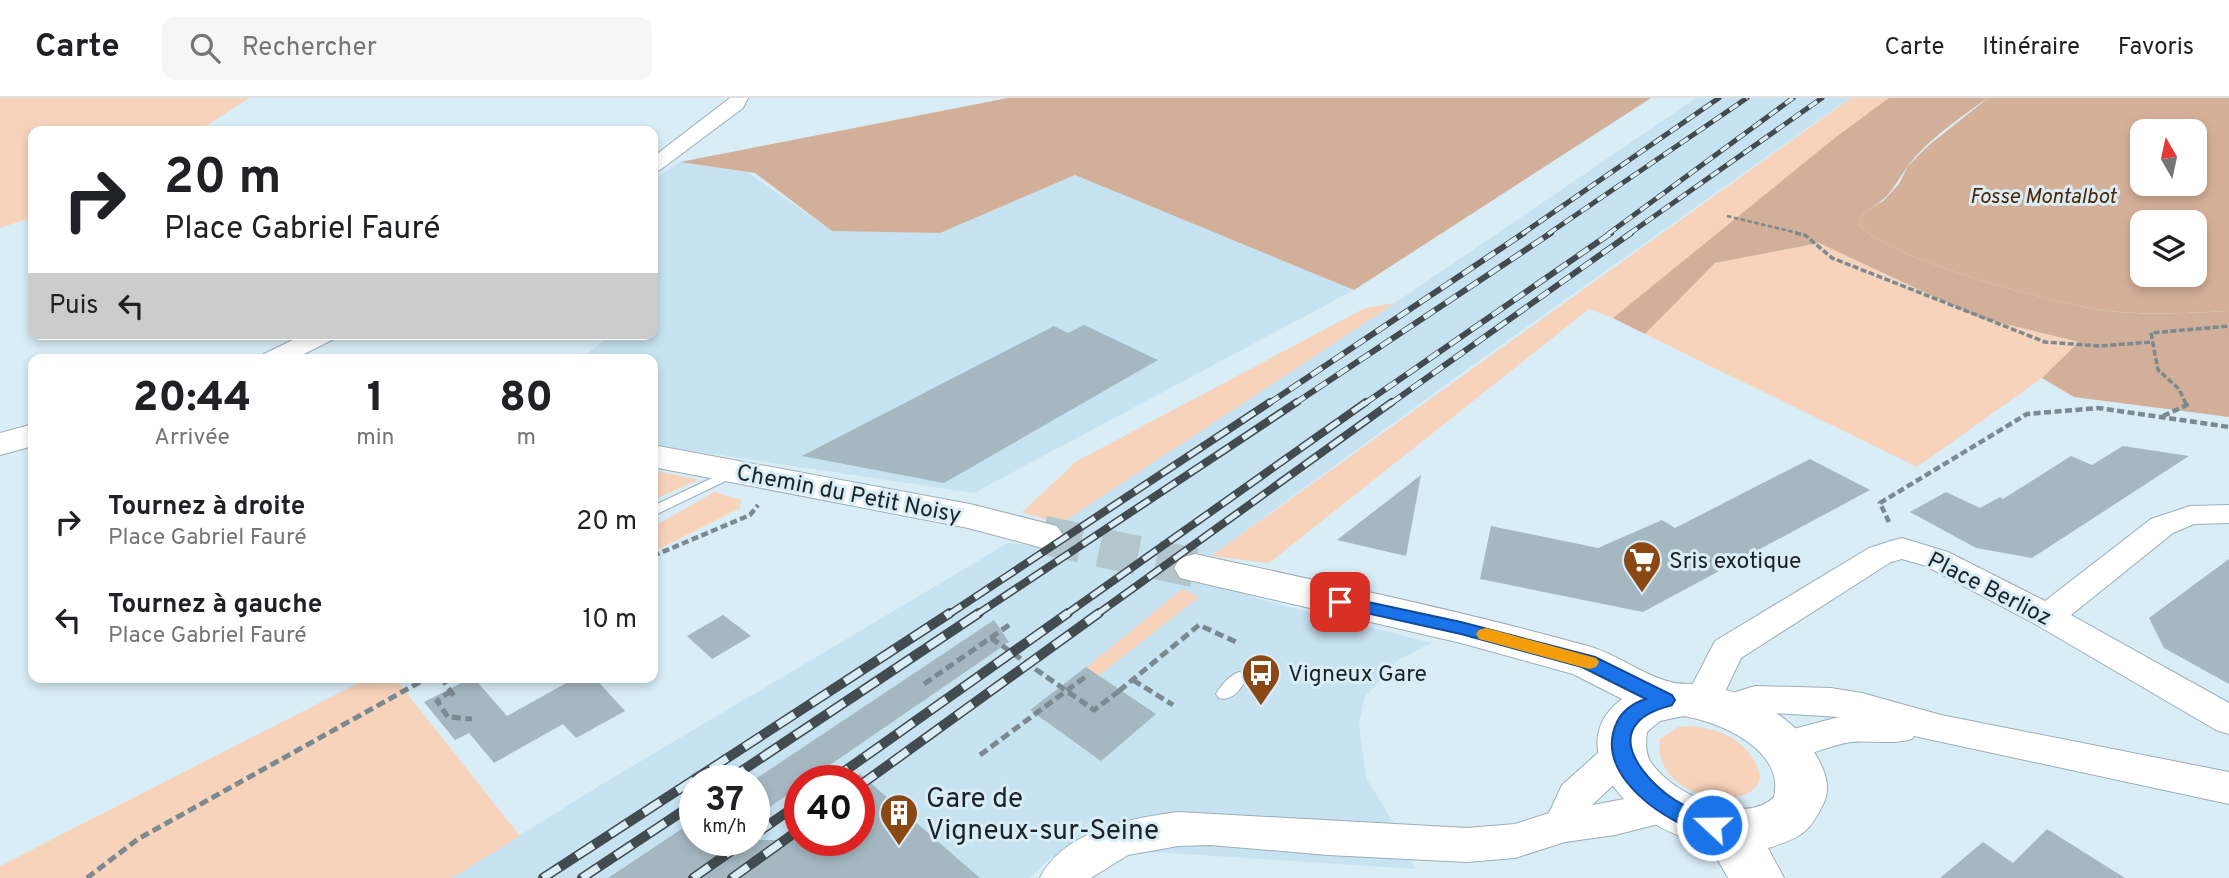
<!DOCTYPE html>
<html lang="fr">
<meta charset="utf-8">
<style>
:root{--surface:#fff;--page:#f6f6f6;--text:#202124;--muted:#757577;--line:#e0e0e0}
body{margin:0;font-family:Overpass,sans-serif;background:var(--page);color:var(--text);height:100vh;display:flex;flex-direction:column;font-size:26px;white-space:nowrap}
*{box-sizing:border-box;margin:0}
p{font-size:23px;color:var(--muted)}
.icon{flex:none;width:38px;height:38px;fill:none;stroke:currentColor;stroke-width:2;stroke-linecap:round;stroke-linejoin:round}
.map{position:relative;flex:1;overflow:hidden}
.drawer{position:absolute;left:28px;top:256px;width:630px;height:329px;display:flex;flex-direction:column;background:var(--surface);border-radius:14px;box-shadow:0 4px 10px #0003}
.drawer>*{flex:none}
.banner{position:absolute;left:28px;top:28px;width:630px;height:214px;border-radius:14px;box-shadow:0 4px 10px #0003;background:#fff;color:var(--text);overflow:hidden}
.needle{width:46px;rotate:351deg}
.controls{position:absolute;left:2130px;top:21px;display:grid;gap:14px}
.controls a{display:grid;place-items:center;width:77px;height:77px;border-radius:14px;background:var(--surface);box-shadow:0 4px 10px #0003;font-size:35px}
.speed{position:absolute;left:679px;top:667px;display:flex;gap:14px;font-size:35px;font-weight:700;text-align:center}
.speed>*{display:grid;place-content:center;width:91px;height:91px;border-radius:50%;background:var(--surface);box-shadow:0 4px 10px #0003;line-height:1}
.speed small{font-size:18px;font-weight:400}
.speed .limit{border:10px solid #d22;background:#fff;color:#111}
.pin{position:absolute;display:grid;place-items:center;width:60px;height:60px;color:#fff;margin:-30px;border-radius:14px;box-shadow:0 4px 10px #0006}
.me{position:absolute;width:77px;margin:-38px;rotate:291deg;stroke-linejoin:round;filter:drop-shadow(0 0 5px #0008)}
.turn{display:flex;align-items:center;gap:24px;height:147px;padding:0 21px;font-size:32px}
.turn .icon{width:91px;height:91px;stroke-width:2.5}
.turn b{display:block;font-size:49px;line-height:60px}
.then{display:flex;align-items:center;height:66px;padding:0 21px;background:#0003;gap:14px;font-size:26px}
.eta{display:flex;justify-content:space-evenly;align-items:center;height:119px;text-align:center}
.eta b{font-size:42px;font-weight:800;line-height:49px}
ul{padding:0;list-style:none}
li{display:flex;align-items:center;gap:21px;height:98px;padding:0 21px}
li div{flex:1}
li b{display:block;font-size:26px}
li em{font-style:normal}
header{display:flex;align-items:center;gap:42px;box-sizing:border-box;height:98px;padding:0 35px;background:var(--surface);border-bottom:2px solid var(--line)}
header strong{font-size:33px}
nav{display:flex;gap:38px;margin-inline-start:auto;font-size:24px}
.search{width:490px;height:63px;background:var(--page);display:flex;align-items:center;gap:18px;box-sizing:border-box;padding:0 24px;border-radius:14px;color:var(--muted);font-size:26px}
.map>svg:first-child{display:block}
.built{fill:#c7e2f0;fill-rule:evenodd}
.green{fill:#f7d3bc}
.forest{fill:#d2af98}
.water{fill:#d4b099;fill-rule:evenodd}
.building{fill:#a5b8c2}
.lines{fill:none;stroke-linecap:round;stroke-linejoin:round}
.secondary-tunnel{stroke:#b3c5cd;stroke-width:39;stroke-dasharray:39 19;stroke-linecap:butt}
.lane-casing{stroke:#9baeb8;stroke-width:2}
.street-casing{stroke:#9baeb8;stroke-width:2}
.secondary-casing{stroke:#9baeb8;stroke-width:2}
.path-far3{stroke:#7b8990;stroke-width:2.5;stroke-dasharray:4.5 2.5;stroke-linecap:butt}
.path-far2{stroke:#7b8990;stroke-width:3.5;stroke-dasharray:6 2.5;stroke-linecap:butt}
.path-far1{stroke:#7b8990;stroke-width:4.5;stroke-dasharray:7 3.5;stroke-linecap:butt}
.path{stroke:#7b8990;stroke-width:5;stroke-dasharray:9 4.5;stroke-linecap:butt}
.lane{fill:#fff;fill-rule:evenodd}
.street{fill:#fff;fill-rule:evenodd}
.secondary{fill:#fff;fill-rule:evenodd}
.rail-far3-casing{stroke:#424b50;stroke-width:5}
.rail-far2-casing{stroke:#424b50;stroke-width:6}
.rail-far1-casing{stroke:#424b50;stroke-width:8}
.rail-casing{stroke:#424b50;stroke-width:10}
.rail-far3{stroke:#d9edf7;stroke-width:3.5;stroke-dasharray:10;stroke-linecap:butt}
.rail-far2{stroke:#d9edf7;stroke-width:4.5;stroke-dasharray:13;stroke-linecap:butt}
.rail-far1{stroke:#d9edf7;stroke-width:5;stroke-dasharray:16;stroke-linecap:butt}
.rail{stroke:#d9edf7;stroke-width:7;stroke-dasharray:20;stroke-linecap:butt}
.route{fill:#1a73e8;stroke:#114b97;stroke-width:2}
.slow{fill:#f59e0b}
.labels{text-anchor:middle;stroke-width:6;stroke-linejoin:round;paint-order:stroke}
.far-water-label{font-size:21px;font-style:italic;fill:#502400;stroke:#d9edf7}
.street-label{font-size:23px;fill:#1c2327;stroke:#d9edf7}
.poi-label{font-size:23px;fill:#1c2327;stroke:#d9edf7;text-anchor:start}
.near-poi-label{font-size:28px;fill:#1c2327;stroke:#d9edf7;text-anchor:start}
</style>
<header>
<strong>Carte</strong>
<div class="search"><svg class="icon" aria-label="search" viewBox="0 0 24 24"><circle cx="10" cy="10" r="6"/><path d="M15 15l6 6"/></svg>Rechercher</div>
<nav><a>Carte</a><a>Itinéraire</a><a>Favoris</a></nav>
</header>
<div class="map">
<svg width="2229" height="780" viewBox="0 0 2229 780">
<rect width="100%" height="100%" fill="#d9edf7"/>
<g class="built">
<path d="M1696,0H1850L1463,274L1185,477L1269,504L1432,545L1398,562L1364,600L1359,627L1366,680L1393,724L1415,771L1154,754L1052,758L1030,780H451L599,688L1008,445L1028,447L1395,205ZM695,682H754V742H695ZM800,682H859V742H800Z"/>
<polygon points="680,64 747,74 832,133 940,135 1075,77 1354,192 974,395 653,347 653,261 580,261 608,239 596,236 653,236 653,82"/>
</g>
<g class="green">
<polygon points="0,0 249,0 198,33 33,33 33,119 0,130"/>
<polygon points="1851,0 1892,0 1613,220 1589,211 1269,465 1211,458"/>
<polygon points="1819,145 1980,220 2080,244 2042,280 1917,369 1645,236 1715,165"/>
<polygon points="1395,205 1060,426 1022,414 1077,363 1365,210"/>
<polygon points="653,372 698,382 653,402"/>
<polygon points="714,394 741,402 740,410 653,454 653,429"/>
<polygon points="1182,491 1199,499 1098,578 1086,570"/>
<polygon points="370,579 394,579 520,738 452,780 0,780 0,768"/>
<path d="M1692,628C1716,631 1738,638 1752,659C1794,719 1648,712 1660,641L1678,629Z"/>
</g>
<g class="forest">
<polygon points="1008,0 1651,0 1354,192 1075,77 940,135 832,133 755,75 680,64"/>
<path d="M1889,0H1988C1963,17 1925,44 1908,68C1890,93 1892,98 1863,115L1859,127C1887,161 2047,203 2095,211C2132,218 2190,215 2229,213V319L2074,299L2042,280L2079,244L1980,220L1819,145L1715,165L1645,236L1613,220L1836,39Z"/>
</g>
<path class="water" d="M1988,0H2229V213C2191,215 2132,218 2095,211C2047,203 1887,161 1859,127L1863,115L1883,103L1899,86L1908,68L1928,48ZM2142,33H2194V86H2142ZM2142,124H2194V177H2142Z"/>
<g class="building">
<polygon points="1084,227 1158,262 944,385 802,358 1054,228 1068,235"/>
<polygon points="2123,348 2189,358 2032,460 1976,450 1910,414 1946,394 1980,410 2000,399 2003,401 2071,358 2092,367"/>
<polygon points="1810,361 1870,392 1643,514 1480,481 1491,428 1598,450 1662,422 1675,430"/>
<polygon points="1421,377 1406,458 1337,442"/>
<polygon points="2229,461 2229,586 2164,550 2149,520"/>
<polygon points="723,517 751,538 712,561 687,538"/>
<polygon points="994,522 1009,544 808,682 800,682 800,688 754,720 754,682"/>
<polygon points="1086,569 1156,616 1101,663 1030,612"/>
<polygon points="473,579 507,618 577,579 594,579 625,613 576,640 563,626 494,665 469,635 455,642 424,604"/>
<polygon points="859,675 980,780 608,780 695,722 695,742 859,742"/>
<polygon points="2047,731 2125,780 1940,780 1983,744 2013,765"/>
</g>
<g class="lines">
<polyline class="secondary-tunnel" points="1043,437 1195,470"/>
<defs>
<g id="lane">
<polygon points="733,370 738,371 740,374 738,377 653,418 653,408"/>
<path d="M1239,574L1245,576L1247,580C1241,591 1232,604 1219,600L1216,596C1221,587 1230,577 1239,574Z"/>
</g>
<g id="street">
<polygon points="730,0 748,0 743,10 660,72 653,74 653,59"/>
<polygon points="305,236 337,236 334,241 294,261 260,261 264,256"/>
<path d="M2229,407V425L2194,426L2173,435L2071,517L2229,605V636L2216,632L2035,526L1926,468L1902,461L1891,464L1741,560L1723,598L1755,588L1831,590L1862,595L1941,617L2229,674V706L1914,638L1912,641C1892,647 1872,642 1851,644C1824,648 1796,666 1770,657L1764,647L1770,637L1839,619L1756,614L1727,624L1714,620L1711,614L1702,617L1689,613L1684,603L1715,543L1869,450L1891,443L1902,440L1948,454L2045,503L2151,421L2190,408Z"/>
<path d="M1623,640L1637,645L1642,655L1637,665L1592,707L1668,693L1682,698L1688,709L1682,720L1615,737L1565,744L1515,760L1467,764L1328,757L1210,747L1178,748L1128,757L1091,780H1040C1063,733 1131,720 1178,714L1467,730L1515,726L1549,715L1562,687L1609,645Z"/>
</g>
<g id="secondary">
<polygon points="33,326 33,348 0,357 0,335"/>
<polygon points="653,347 970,406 1057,428 1063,437 1057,446 1043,450 968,430 653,369"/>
<path d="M1195,456C1326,485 1459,512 1588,548C1617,556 1644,578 1671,584C1680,587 1692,585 1702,586C1749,595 1796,618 1818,661C1825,673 1830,688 1825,702C1811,734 1801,740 1768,750L1784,780H1728L1710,748C1689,742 1668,735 1650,723C1609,696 1571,639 1622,601L1573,576L1461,545L1180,480L1174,470L1180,460ZM1683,618C1721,624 1785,652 1774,699C1744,730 1667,694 1649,661C1645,652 1646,643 1647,634L1660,623Z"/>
</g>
</defs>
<use href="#lane" class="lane-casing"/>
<use href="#street" class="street-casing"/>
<use href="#secondary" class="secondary-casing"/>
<polyline class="path-far3" points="1727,118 1802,136"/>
<g class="path-far2">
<polyline points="1795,135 1805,137 1832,160 2045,244 2100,248 2152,244"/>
<polyline points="2186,306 2179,291 2158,272 2151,235 2229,228"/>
</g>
<g class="path-far1">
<polyline points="2163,318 2187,307 2185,304"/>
<polyline points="1889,424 1880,405 2027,316 2098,310 2229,329"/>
<polyline points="653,458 750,417 758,407"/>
</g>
<g class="path">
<polyline points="991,540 1094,612 1119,593"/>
<polyline points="441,579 454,598"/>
<polyline points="1133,582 1173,607"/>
<polyline points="924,586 1012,525"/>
<polyline points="451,593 437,603 448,619 472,621"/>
<polyline points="1119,593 1199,527 1236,544"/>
<polyline points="980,657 1085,579"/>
<polyline points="87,780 138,741 429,579"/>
</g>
<use href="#lane" class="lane"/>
<use href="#street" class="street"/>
<use href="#secondary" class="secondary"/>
<defs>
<g id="rail-far3">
<polyline points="1522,136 1719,0"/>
<polyline points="1548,136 1747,0"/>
<polyline points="1608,136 1793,0"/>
<polyline points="1629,136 1822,0"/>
</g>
<g id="rail-far2">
<polyline points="1268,306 1524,135"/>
<polyline points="1294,306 1551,135"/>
<polyline points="1364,306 1611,135"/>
<polyline points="1390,306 1631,135"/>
</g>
<g id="rail-far1">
<polyline points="948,517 1270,304"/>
<polyline points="976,517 1297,304"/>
<polyline points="1065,517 1366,304"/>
<polyline points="1096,517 1392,304"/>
</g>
<g id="rail">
<polyline points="728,682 979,515"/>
<polyline points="832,682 1068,515"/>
<polyline points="859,688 1099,515"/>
<polyline points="754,737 800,705"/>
<polyline points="543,780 950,515"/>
<polyline points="582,780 695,705"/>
<polyline points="693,780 747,742"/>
<polyline points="732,780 800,731"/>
</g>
</defs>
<use href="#rail-far3" class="rail-far3-casing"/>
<use href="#rail-far2" class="rail-far2-casing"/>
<use href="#rail-far1" class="rail-far1-casing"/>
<use href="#rail" class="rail-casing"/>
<use href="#rail-far3" class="rail-far3"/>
<use href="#rail-far2" class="rail-far2"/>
<use href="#rail-far1" class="rail-far1"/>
<use href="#rail" class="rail"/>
</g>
<path class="route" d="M1340,498L1461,524L1595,559L1672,597L1675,602L1672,607C1660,611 1647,614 1638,624C1614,650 1654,689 1675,702C1689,711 1704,716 1720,721L1723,727L1720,734C1706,738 1691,731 1679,725C1644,707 1596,668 1617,624C1623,612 1633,605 1646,601L1582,569L1461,536L1334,508L1332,504L1334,500Z"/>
<polygon class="slow" points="1486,530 1596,560 1599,564 1596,569 1589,571 1479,541 1476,536 1479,532"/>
<defs>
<symbol id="supermarket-pin" viewBox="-11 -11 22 30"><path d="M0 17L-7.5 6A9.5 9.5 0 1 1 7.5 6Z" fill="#8a4914" stroke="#d9edf7"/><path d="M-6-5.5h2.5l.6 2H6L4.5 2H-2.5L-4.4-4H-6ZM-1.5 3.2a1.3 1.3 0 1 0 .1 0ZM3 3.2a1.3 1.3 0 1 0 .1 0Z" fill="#fff"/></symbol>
<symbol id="bus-pin" viewBox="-11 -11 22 30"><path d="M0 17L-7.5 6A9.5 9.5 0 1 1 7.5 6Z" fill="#8a4914" stroke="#d9edf7"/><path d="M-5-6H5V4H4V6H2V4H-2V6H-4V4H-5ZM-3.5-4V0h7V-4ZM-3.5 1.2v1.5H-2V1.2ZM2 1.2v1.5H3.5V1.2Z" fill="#fff"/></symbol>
<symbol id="building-pin" viewBox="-11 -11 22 30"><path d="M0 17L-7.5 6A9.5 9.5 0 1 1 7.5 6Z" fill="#8a4914" stroke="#d9edf7"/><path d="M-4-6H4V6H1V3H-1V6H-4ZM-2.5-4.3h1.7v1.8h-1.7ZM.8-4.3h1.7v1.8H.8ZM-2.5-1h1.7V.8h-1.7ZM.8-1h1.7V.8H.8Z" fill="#fff"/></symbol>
</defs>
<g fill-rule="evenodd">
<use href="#supermarket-pin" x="1620" y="440" width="44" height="60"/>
<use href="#bus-pin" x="1239" y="553" width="44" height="60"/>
<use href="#building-pin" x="877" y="693" width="44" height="60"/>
</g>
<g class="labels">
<g class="far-water-label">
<text x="2043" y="105">Fosse Montalbot</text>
</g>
<g class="street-label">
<text transform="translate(849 395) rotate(11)" y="8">Chemin du Petit Noisy</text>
<text transform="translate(1990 490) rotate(27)" y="8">Place Berlioz</text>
</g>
<g class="poi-label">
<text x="1669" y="470">Sris exotique</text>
<text x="1288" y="583">Vigneux Gare</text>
</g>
<g class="near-poi-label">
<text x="926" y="709">Gare de<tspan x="926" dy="32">Vigneux-sur-Seine</tspan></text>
</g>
</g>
</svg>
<div class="controls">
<a><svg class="needle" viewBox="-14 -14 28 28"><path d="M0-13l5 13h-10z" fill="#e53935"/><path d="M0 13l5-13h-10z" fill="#757577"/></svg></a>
<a><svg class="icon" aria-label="layers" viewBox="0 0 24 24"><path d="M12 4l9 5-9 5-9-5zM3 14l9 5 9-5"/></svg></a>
</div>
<div class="speed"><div>37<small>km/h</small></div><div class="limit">40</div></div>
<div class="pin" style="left:1340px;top:504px;background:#d93025"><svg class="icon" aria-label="arrive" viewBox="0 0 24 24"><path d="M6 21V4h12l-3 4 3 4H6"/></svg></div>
<svg class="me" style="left:1712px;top:727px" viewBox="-20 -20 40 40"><circle r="17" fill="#1a73e8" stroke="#fff" stroke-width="3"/><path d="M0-11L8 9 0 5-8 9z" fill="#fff"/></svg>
<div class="banner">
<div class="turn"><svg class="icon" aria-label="right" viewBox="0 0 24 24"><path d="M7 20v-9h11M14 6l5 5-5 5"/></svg><div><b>20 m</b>Place Gabriel Fauré</div></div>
<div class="then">Puis<svg class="icon" aria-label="left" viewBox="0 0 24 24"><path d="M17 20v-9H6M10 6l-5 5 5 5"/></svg></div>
</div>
<section class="drawer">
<div class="eta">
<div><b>20:44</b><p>Arrivée</p></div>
<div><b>1</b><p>min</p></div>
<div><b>80</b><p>m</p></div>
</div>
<ul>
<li><svg class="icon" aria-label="right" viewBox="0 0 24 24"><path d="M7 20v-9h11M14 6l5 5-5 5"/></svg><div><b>Tournez à droite</b><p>Place Gabriel Fauré</p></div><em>20 m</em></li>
<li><svg class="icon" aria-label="left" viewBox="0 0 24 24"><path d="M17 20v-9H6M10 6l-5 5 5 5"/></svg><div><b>Tournez à gauche</b><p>Place Gabriel Fauré</p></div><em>10 m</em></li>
</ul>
</section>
</div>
